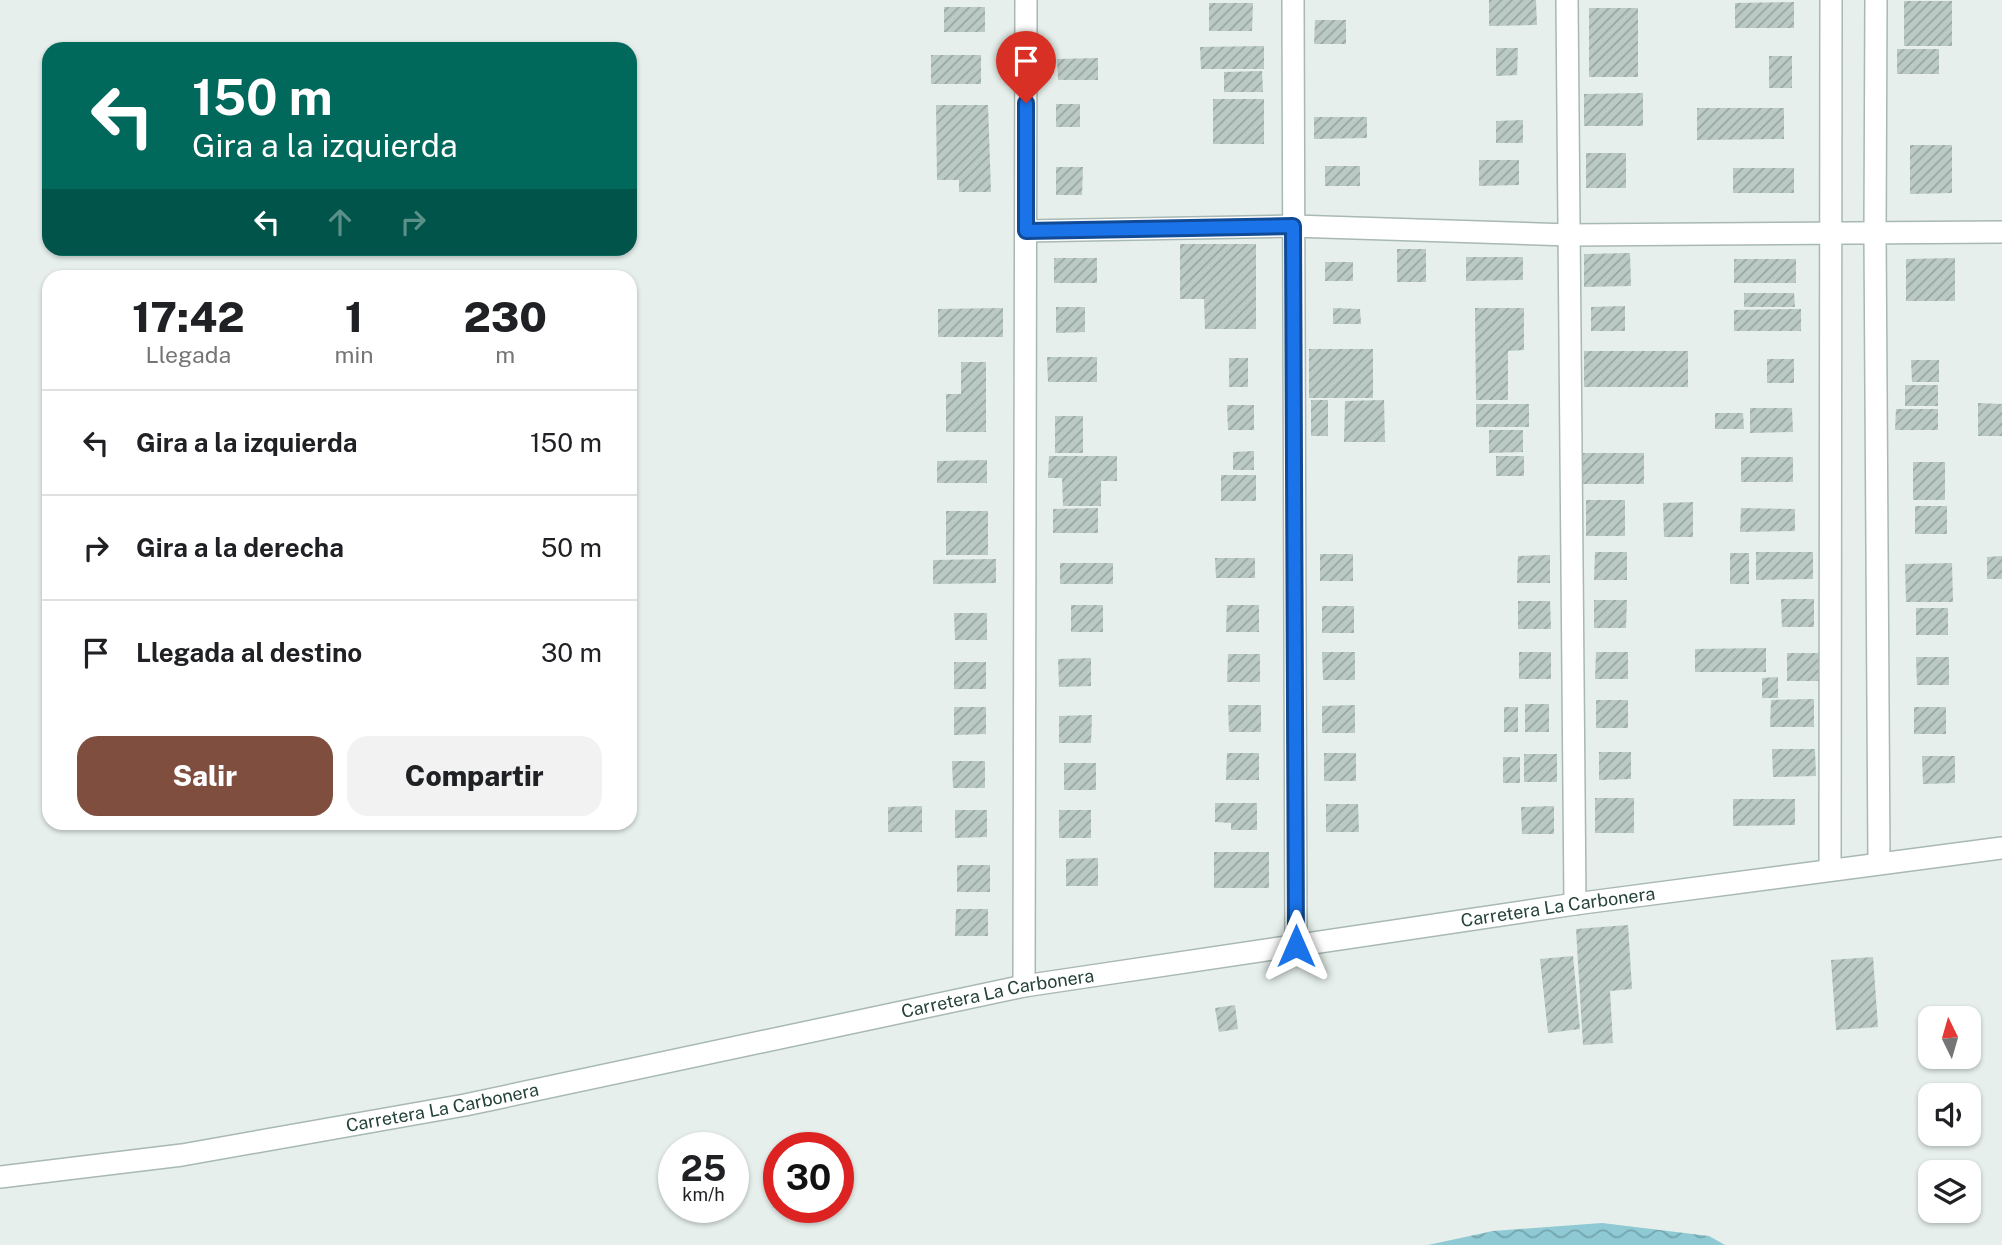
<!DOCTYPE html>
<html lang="es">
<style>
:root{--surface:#fff;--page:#f2f2f2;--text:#202124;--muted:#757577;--line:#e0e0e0;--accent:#7f4e3f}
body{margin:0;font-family:"Public Sans",sans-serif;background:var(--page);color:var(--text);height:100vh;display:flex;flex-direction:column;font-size:26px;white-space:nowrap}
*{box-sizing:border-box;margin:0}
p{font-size:23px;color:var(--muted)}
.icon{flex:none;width:38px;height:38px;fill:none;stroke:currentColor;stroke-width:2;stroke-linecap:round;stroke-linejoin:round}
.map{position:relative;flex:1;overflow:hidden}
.panel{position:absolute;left:42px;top:270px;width:595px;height:560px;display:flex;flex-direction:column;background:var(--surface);border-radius:21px;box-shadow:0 2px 5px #0004}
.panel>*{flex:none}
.banner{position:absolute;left:42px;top:42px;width:595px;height:214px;border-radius:21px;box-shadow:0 2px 5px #0004;background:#00695c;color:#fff;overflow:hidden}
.needle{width:46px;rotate:355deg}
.fabs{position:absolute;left:1918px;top:1006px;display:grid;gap:14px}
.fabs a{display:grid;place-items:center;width:63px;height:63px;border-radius:14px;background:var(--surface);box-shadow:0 2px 5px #0004;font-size:35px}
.speed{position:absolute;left:658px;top:1132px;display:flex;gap:14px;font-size:35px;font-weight:700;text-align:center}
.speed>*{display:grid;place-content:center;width:91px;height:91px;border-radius:50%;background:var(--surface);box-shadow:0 2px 5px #0004;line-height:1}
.speed small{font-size:18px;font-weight:400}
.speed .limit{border:10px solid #d22;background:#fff;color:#111}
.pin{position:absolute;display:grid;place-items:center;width:60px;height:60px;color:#fff;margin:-72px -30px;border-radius:50% 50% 50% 0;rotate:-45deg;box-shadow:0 0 7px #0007}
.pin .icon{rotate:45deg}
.me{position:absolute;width:77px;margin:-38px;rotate:0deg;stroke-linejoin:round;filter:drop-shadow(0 0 5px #0008)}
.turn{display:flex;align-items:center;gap:24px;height:147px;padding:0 35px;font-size:32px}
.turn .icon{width:91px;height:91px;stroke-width:2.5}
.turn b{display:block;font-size:49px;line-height:60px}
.lanes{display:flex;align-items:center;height:66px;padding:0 35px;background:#0003;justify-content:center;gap:35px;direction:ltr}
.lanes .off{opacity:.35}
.eta{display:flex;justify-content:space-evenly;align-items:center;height:119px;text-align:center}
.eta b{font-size:42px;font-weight:800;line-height:49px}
.primary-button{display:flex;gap:14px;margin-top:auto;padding:14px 35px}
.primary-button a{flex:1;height:80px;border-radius:21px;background:var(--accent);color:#fff;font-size:28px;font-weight:800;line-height:80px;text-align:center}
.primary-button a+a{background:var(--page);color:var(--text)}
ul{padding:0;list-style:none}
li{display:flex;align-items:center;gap:21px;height:105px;padding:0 35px;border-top:2px solid var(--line)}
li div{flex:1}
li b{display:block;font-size:26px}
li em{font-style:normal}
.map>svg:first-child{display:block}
.water{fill:url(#water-waves)}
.building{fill:url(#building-hatch)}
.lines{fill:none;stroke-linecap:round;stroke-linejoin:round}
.minor-casing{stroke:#a8b8b2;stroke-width:24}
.minor{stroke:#fff;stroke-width:21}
.route-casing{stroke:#114b97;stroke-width:18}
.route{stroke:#1a73e8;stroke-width:12}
.labels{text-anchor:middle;stroke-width:7;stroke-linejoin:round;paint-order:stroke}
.street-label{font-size:18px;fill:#24423a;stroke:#f7fbf9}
</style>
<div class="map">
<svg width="2002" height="1245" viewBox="0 0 2002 1245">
<defs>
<pattern id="water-waves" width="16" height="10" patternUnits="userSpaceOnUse" patternTransform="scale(1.75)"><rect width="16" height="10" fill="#8ec9d4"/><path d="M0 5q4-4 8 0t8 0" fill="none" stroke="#74a5ad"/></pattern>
<pattern id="building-hatch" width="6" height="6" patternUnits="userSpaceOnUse" patternTransform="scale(1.75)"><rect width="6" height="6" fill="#bbcac4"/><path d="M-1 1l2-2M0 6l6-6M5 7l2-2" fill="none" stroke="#98a6a0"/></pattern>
</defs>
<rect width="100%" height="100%" fill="#e6efeb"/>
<polygon class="water" points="1602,1223 1709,1236 1725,1245 1428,1245 1493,1231"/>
<g class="building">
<polygon points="1489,0 1536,0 1537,25 1489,26"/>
<rect x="1904" y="1" width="48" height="45"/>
<polygon points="1794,2 1794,28 1735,28 1735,3"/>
<polygon points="1209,3 1253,3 1252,31 1209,31"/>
<rect x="944" y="7" width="41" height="25"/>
<rect x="1589" y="8" width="49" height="69"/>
<polygon points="1315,20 1346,20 1346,44 1314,44"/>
<polygon points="1264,46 1264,69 1201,69 1200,47"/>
<polygon points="1496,48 1518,48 1517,75 1496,76"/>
<rect x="1897" y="49" width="42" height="25"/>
<rect x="931" y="55" width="50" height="29"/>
<rect x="1769" y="56" width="23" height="32"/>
<polygon points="1098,58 1098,80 1058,80 1057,59"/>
<polygon points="1262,71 1263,92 1224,92 1224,72"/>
<polygon points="1643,93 1643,126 1584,126 1584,94"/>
<rect x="1213" y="99" width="51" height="45"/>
<rect x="1056" y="104" width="24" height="23"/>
<polygon points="936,105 988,105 991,192 959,192 959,180 937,180"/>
<polygon points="1697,108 1784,108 1784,139 1697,140"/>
<polygon points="1314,117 1367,117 1367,138 1314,139"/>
<polygon points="1523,120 1523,143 1496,143 1496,121"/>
<polygon points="1910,145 1952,145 1952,193 1910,194"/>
<rect x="1586" y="153" width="40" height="35"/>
<polygon points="1479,160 1519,160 1519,185 1479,186"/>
<rect x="1325" y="166" width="35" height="20"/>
<polygon points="1056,167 1083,167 1082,195 1056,195"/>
<rect x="1733" y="168" width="61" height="25"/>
<polygon points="1180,244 1256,244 1256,329 1205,329 1204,299 1180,299"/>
<rect x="1397" y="249" width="29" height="33"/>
<polygon points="1630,253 1631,286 1584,287 1584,254"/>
<polygon points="1466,257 1523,257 1523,280 1466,281"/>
<rect x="1054" y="258" width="43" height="25"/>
<polygon points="1955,258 1955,301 1906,301 1906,259"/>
<rect x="1734" y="259" width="62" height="24"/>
<rect x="1325" y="262" width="28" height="19"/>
<polygon points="1744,293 1794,293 1795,307 1744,307"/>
<polygon points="1625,306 1625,331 1591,331 1591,307"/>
<polygon points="1056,307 1085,307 1085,332 1056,333"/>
<polygon points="1003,308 1003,337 938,337 938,309"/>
<polygon points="1333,308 1360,309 1361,324 1333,324"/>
<polygon points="1475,308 1524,308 1524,350 1508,351 1508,400 1476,400"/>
<polygon points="1801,309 1801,331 1734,331 1734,310"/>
<rect x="1309" y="349" width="64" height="49"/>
<rect x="1584" y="351" width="104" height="36"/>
<polygon points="1047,357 1097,357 1097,382 1048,382"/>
<rect x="1229" y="358" width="19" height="29"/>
<rect x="1767" y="359" width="27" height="24"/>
<polygon points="1911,360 1939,360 1939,382 1912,382"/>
<polygon points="961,362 986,362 986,432 946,432 946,394 961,394"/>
<rect x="1905" y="385" width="33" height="21"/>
<rect x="1311" y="400" width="17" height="36"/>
<polygon points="1384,400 1385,442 1344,442 1345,401"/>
<polygon points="1978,403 2002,404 2002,436 1978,436"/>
<rect x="1476" y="404" width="53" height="23"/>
<polygon points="1227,405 1254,405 1254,430 1228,430"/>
<polygon points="1750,408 1792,408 1793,432 1750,433"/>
<polygon points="1896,409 1938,409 1938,430 1895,430"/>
<polygon points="1715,413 1743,413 1744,429 1715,429"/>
<rect x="1055" y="416" width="28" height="37"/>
<polygon points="1489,430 1523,430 1523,452 1489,453"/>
<polygon points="1254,451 1254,470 1233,470 1233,452"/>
<rect x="1578" y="453" width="66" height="31"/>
<polygon points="1049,456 1117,456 1117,481 1101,481 1101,506 1063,506 1062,478 1048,478"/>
<rect x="1496" y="456" width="28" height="20"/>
<rect x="1741" y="457" width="52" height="25"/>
<polygon points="987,460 987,483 937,483 937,461"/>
<rect x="1913" y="462" width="32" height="38"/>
<rect x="1221" y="475" width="35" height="26"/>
<rect x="1586" y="500" width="39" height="36"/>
<polygon points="1693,502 1693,537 1664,537 1663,503"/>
<rect x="1915" y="506" width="32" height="28"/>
<polygon points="1098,508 1098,533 1053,533 1053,509"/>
<polygon points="1741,508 1795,509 1795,531 1740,532"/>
<rect x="946" y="511" width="42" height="44"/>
<polygon points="1595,552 1627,552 1627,580 1594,580"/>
<polygon points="1756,552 1813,552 1813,579 1756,580"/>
<rect x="1730" y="553" width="19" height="31"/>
<rect x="1320" y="554" width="33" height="27"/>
<polygon points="1550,555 1550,583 1517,583 1518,556"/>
<polygon points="2002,556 2002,579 1987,579 1987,557"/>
<polygon points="1215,558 1255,558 1255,578 1216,578"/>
<polygon points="996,559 996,583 933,584 933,560"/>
<rect x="1060" y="563" width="53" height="21"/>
<polygon points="1952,563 1953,602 1906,602 1905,564"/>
<polygon points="1781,599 1814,599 1814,627 1782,627"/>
<polygon points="1594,600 1627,600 1626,628 1594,628"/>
<polygon points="1518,601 1550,601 1551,629 1518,629"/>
<rect x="1071" y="605" width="32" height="27"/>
<polygon points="1227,605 1259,605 1259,632 1226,632"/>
<rect x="1322" y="606" width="32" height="27"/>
<rect x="1916" y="608" width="32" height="27"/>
<polygon points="954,613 987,613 987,640 955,640"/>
<polygon points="1766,648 1766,672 1695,672 1695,649"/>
<polygon points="1322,652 1355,652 1355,680 1323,680"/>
<rect x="1519" y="652" width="32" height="27"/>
<polygon points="1596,652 1628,652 1628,679 1595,679"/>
<rect x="1787" y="653" width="32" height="28"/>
<polygon points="1228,654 1260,654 1260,682 1227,682"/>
<polygon points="1916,657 1949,657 1949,685 1917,685"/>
<polygon points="1091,658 1091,686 1059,687 1058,659"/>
<rect x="954" y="662" width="32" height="27"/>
<polygon points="1778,677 1778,698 1762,698 1762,678"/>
<polygon points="1814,699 1814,727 1770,727 1771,700"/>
<rect x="1596" y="700" width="32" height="28"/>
<rect x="1525" y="704" width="24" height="28"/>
<polygon points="1228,705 1261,705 1261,732 1229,732"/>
<polygon points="1355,705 1355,733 1322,733 1322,706"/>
<polygon points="954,707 986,707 986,734 954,735"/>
<rect x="1504" y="707" width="14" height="25"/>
<rect x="1914" y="707" width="32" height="27"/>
<polygon points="1092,715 1091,743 1059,743 1059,716"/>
<polygon points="1772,749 1815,749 1816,776 1773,777"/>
<polygon points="1599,752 1631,752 1631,779 1599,780"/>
<polygon points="1227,753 1259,753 1259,780 1226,780"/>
<rect x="1324" y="753" width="32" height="28"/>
<rect x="1524" y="754" width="33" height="28"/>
<polygon points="1922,756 1955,756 1955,783 1923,784"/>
<rect x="1503" y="757" width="17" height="26"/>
<polygon points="952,761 985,761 985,788 953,788"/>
<rect x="1064" y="763" width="32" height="27"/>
<rect x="1595" y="798" width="39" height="35"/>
<polygon points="1733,799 1795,799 1795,825 1733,826"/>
<polygon points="1215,803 1257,803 1257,830 1231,830 1231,823 1215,822"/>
<polygon points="1326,804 1358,804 1359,832 1326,832"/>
<polygon points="922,806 922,832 888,832 888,807"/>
<polygon points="1554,806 1554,834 1522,834 1521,807"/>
<polygon points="955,810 987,810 987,837 955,838"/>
<rect x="1059" y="810" width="32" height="28"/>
<rect x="1214" y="852" width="55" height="36"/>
<polygon points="1098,858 1098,886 1066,886 1066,859"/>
<rect x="957" y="865" width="33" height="27"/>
<polygon points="956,909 988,909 988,936 955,936"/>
<polygon points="1628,925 1632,989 1610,991 1613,1043 1583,1045 1576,929"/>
<polygon points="1573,956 1580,1029 1548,1033 1540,959"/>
<polygon points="1873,957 1878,1027 1836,1030 1831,960"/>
<polygon points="1235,1005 1238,1029 1219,1032 1215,1008"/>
<polygon points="779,1186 779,1206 773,1208 768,1189"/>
</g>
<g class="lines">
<defs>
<g id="minor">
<polyline points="1293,0 1296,946"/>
<polyline points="1567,0 1575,904"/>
<polyline points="1876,0 1875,233 1879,863"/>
<polyline points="1026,231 1293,226 1569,235 2002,232"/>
<polyline points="1830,869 1831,0"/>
<polyline points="1024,986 1026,0"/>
<path id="s1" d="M0,1177L182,1155L465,1105L1024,986L1575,904L2002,848"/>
</g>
</defs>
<use href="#minor" class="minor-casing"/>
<use href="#minor" class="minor"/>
</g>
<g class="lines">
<defs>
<polyline id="route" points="1026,103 1026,231 1293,226 1296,946"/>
</defs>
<use href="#route" class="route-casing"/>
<use href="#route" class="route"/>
</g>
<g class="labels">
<g class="street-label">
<text dy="6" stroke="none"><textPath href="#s1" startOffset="1582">Carretera La Carbonera</textPath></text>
<text dy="6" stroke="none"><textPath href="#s1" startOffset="1015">Carretera La Carbonera</textPath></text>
<text dy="6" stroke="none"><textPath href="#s1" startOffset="448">Carretera La Carbonera</textPath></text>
</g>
</g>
</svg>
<div class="fabs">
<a><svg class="needle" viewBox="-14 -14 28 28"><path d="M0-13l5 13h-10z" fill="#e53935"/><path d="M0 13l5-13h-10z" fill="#757577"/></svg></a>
<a><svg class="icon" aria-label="sound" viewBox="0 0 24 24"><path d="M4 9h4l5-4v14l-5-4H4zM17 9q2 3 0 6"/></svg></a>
<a><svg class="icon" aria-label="layers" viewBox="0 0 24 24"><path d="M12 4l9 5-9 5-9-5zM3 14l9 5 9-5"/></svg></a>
</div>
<div class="speed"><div>25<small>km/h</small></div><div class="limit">30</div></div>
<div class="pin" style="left:1026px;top:103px;background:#d93025"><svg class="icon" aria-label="arrive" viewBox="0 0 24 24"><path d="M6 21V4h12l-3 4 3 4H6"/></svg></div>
<svg class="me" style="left:1296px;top:946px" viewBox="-20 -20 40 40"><path d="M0-17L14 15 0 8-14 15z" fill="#1a73e8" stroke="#fff" stroke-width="4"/></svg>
<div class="banner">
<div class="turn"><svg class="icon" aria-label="left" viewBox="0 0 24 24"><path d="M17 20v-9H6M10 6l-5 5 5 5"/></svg><div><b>150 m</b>Gira a la izquierda</div></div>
<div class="lanes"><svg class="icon" aria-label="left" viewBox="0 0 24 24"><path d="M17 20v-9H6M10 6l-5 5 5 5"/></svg><svg class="icon off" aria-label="ahead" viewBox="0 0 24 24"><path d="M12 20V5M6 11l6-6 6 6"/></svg><svg class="icon off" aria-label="right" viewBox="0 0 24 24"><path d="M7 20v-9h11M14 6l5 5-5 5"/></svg></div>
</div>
<section class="panel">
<div class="eta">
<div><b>17:42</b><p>Llegada</p></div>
<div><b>1</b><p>min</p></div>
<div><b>230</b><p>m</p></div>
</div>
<ul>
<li><svg class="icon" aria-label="left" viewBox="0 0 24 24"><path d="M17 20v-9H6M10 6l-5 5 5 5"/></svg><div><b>Gira a la izquierda</b></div><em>150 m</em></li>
<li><svg class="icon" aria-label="right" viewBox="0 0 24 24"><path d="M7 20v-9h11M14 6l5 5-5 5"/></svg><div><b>Gira a la derecha</b></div><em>50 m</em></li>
<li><svg class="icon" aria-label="arrive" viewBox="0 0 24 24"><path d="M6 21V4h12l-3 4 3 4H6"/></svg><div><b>Llegada al destino</b></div><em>30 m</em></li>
</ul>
<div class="primary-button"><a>Salir</a><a>Compartir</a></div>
</section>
</div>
